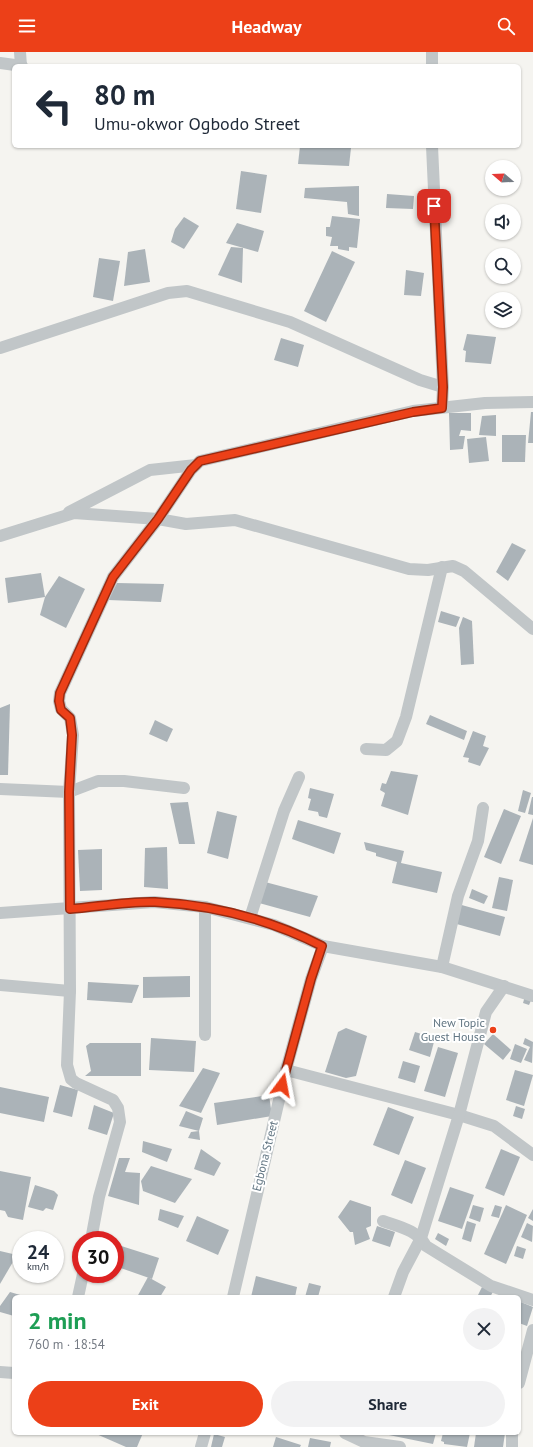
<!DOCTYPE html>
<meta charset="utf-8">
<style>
:root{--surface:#fff;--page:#f2f2f3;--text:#1f2937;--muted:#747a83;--accent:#ec4018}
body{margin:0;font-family:"PT Sans",sans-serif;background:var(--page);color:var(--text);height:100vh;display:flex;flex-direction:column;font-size:15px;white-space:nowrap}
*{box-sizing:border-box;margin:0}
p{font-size:13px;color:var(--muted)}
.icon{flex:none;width:22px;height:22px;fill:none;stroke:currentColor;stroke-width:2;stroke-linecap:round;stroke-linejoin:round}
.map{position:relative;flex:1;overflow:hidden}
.side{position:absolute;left:12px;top:1243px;width:509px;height:140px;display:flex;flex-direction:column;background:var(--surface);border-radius:6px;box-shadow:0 1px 3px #0004}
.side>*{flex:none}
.guide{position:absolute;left:12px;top:12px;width:509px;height:84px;border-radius:6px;box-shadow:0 1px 3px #0004;background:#fff;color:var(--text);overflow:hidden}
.needle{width:26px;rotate:289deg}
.fabs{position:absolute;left:485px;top:108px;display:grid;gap:8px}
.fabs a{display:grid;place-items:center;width:36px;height:36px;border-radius:50%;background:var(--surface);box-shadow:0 1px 3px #0004;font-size:20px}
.speed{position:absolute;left:12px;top:1179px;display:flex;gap:8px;font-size:20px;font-weight:700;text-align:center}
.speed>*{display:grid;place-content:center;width:52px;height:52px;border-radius:50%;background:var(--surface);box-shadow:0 1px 3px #0004;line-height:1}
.speed small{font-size:10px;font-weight:400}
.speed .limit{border:6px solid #d22;background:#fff;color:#111}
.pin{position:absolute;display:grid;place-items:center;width:34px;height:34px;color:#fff;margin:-17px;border-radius:8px;box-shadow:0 2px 6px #0006}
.me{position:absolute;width:44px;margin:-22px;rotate:13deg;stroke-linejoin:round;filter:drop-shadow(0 0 3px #0008)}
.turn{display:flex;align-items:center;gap:14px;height:84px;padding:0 16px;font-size:18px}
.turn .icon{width:52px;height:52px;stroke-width:2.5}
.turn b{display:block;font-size:28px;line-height:34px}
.round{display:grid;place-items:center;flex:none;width:42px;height:42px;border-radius:21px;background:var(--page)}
.summary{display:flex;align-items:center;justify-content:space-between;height:68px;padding:0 16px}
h1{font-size:24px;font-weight:800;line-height:30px;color:#1e9e55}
.cta{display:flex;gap:8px;margin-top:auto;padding:8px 16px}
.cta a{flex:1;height:46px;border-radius:24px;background:var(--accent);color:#fff;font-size:16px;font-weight:800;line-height:46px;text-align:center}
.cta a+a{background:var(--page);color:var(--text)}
header{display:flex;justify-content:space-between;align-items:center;height:52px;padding:0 16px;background:var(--accent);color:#fff;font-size:18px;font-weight:800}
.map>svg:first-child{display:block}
.building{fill:#abb3b8}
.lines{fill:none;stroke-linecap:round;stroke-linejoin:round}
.minor{stroke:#c1c6c8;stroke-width:12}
.route-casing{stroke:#992a10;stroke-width:10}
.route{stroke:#ec4018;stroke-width:7}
.poi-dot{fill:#ec4018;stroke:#fff;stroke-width:1.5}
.labels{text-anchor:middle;stroke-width:4;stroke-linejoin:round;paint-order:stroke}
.poi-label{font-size:12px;fill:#627683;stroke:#fff;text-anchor:end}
.street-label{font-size:12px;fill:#627683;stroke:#fff}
</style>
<header><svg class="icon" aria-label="menu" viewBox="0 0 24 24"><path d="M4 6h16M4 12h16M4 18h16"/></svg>Headway<svg class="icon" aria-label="search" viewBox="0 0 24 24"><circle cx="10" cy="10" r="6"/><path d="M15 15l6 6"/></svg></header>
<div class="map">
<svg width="533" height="1395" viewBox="0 0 533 1395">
<rect width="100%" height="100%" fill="#f5f4f0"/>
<g class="building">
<polygon points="300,94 351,96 349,114 298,112"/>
<polygon points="241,119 267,123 261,161 236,157"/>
<polygon points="359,134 359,164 348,162 347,150 304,146 305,136"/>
<polygon points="387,142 414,144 413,157 386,156"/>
<polygon points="332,164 360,167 357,196 349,195 349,199 338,197 338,194 330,194 332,185 326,184 326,175 330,175"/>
<polygon points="184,165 199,174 184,197 171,190 175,177"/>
<polygon points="237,171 264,179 258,200 226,191"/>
<polygon points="231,195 243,196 242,231 218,223"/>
<polygon points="145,197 150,230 124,234 128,200"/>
<polygon points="332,199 355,210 326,270 304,259"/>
<polygon points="99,206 120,209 113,249 93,245"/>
<polygon points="406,218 424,221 421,244 404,243"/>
<polygon points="467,282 496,285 491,312 465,310 466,299 463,298"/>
<polygon points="281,286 304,293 298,315 274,308"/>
<polygon points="531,360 533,360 533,391 528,391"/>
<polygon points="449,361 471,361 471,379 461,378 459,384 465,384 463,397 450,398"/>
<polygon points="496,363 496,384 479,383 482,364"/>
<polygon points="502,383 526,383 525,410 502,410"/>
<polygon points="486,385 489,409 469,411 467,387"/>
<polygon points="512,491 526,498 508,529 496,520"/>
<polygon points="41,521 45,545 8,551 5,526"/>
<polygon points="59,524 85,537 66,576 40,563 45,545"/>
<polygon points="117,531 164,532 161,550 108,548"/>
<polygon points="441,559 460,565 456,575 438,570"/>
<polygon points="463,565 472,569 474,612 461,613 459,576"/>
<polygon points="10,652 8,723 0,723 0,656"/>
<polygon points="430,663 467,679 464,688 426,672"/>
<polygon points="155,668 173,677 167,690 149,682"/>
<polygon points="473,679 486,684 483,694 489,696 480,714 468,710 469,706 463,705"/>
<polygon points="391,719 418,723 408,763 381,754 385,741 380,738 382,731 386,732"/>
<polygon points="310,736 334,742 327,766 319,764 318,760 308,758 311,747 308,746"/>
<polygon points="523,738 531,741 525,761 518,759"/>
<polygon points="532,745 533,745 533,763 528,762"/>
<polygon points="188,750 195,792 179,792 170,751"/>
<polygon points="504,757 521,764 501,812 484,805"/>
<polygon points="217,759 237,764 228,807 207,801"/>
<polygon points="533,766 533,813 519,809"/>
<polygon points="298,768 341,781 334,802 292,787"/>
<polygon points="364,790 404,799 401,811 442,820 437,841 392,831 397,810 376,804 376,801 366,798"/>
<polygon points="167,795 168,837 144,835 145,796"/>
<polygon points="102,797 102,838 80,839 78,798"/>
<polygon points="499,825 513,828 507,859 492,856"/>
<polygon points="265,830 318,844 310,865 259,851"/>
<polygon points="472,837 488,844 484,852 469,846"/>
<polygon points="458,852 505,865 500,884 453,871"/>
<polygon points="190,924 190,945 143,946 143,925"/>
<polygon points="88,930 139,933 132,951 87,948"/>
<polygon points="525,944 532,946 529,953 523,951"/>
<polygon points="346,976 367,984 356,1024 346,1026 325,1020 338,980"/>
<polygon points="415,980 435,986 430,1005 409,998"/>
<polygon points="493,982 511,998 503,1008 484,992"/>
<polygon points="151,986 196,989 194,1020 149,1018"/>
<polygon points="525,986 533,990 532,1011 524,1008 530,995 523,992"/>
<polygon points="90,991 141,991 141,1024 85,1024 91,1019 86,994"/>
<polygon points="515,992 527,997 521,1011 510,1007"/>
<polygon points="438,995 458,1001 445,1045 424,1039"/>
<polygon points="403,1009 420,1014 415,1031 398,1026"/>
<polygon points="203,1016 220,1021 201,1061 179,1054"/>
<polygon points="515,1018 533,1023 524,1054 506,1048"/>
<polygon points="60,1033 78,1038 72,1065 53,1060"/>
<polygon points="0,1035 49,1045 44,1070 0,1061"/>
<polygon points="269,1043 272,1064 217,1073 214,1051"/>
<polygon points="94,1053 114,1061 107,1083 88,1077"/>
<polygon points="516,1054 525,1057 522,1067 513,1064"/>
<polygon points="388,1055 414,1065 399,1103 373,1093"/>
<polygon points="186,1059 203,1066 199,1079 200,1088 188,1086 191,1080 199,1079 179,1074"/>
<polygon points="143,1089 172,1097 167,1110 142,1100"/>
<polygon points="201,1097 221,1111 214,1124 194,1117"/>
<polygon points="501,1097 520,1105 504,1144 485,1136"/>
<polygon points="119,1106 130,1106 125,1120 140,1121 139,1153 108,1144"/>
<polygon points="405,1108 426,1116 412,1152 391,1143"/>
<polygon points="151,1114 192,1127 175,1151 143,1139 141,1129"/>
<polygon points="0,1119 31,1125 23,1168 8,1165 5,1159 0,1158"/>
<polygon points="35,1133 54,1139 58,1143 53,1158 46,1156 43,1159 28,1155"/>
<polygon points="450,1135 474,1143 462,1177 438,1169"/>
<polygon points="350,1148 371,1155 371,1174 366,1176 370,1187 355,1193 353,1180 350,1180 338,1165"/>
<polygon points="473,1153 484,1156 480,1170 469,1166"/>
<polygon points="495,1153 502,1155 499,1166 491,1164"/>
<polygon points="506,1153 527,1163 506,1212 484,1202"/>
<polygon points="160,1157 184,1164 178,1176 158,1168"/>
<polygon points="533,1157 533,1169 528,1166"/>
<polygon points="197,1164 229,1178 218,1203 186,1189"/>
<polygon points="467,1169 476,1172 471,1190 462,1187"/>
<polygon points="527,1171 533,1174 532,1190 521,1185"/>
<polygon points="377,1174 395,1180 390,1195 372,1189"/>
<polygon points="438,1181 449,1187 446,1194 435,1187"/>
<polygon points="115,1192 159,1206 152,1227 115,1214"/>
<polygon points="517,1194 526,1197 523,1207 514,1204"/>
<polygon points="0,1199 17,1203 0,1232"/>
<polygon points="256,1224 297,1235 295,1245 251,1245"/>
<polygon points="148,1225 166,1235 160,1245 137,1245"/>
<polygon points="309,1231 321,1234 318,1245 305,1245"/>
<polygon points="482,1235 493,1240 490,1245 477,1245"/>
<polygon points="10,1240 27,1245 14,1245 14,1264 0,1260 0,1254"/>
<polygon points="521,1250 533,1255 527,1274 519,1271"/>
<polygon points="94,1381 143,1381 137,1395 126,1395"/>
<polygon points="379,1381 436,1381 433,1392"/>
<polygon points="443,1381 470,1381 467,1395 444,1392 444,1390 441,1389"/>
<polygon points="476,1381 505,1381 503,1395 474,1395"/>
<polygon points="214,1382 225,1385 222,1395 211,1395"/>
<polygon points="276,1385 301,1393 300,1395 273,1395"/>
<polygon points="310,1386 331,1390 330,1395 308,1395"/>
</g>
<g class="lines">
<g class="minor">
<polyline points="20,0 21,14"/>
<polyline points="0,11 22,14"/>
<polyline points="432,14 432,0"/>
<polyline points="432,94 443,335 442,355"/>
<polyline points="0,296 168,241 187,239 290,270 420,328 443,335"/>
<polyline points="69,460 150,418 196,413"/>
<polyline points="0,484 74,461 158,467 186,472 235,468 409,517 428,518 453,514 464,519 533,577"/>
<polyline points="366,697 386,698 397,689 406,665 442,515"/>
<polyline points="0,737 69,740 98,729 124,729 184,736"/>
<polyline points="205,855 205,983"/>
<polyline points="0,861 154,850 205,855 274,873 323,894 442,915 533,944"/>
<polyline points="250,866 284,759 299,725"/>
<polyline points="442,915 458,844 478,789 483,756"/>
<polyline points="0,933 70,939"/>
<polyline points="286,1018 459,1063 494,1074 533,1103"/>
<path d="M383,1169C400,1175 417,1178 426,1194L491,1234L533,1248"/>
<polyline points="91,1188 99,1145 120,1070 118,1056 113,1048 76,1031 71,1027 67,1013 70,939 69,740 73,683 70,666 61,657 59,649 60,641 113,525 158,467 191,418 200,409 413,359 485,351 533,350"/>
<polyline points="78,1245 83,1222"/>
<polyline points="233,1245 286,1018 311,927 323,894"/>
<polyline points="394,1245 403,1220 421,1186 459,1063 486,960 504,934"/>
<polyline points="0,1320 14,1321"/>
<polyline points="519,1331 533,1278"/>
<polyline points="345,1381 364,1390 400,1395"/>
<polyline points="201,1395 205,1381"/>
<polyline points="512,1395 512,1381"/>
</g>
</g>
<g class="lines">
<defs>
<path id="route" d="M282,1033L311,927L322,894C271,868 213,853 155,850C129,849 96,855 70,857L69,740L72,683L70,666L61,658L59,649L60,641L113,525L158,467L191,418L200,409L413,360L442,356L443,335L434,154"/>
</defs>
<use href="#route" class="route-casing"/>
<use href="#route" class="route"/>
</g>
<circle class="poi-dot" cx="493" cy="978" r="4"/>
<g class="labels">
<g class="poi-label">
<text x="485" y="975">New Topic<tspan x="485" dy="14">Guest House</tspan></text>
</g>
<g class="street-label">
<text transform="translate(265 1104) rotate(-76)" y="4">Egbona Street</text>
</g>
</g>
</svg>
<div class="fabs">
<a><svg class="needle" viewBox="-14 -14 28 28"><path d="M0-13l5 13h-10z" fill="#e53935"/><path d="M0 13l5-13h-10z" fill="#747a83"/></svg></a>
<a><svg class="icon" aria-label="sound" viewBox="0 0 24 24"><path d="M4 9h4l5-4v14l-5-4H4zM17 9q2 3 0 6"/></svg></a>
<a><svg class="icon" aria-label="search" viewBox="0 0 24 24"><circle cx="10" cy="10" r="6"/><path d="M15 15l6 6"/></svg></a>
<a><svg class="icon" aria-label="layers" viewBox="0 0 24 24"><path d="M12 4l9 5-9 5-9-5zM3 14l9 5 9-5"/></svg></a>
</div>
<div class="speed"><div>24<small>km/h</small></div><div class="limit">30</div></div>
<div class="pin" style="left:434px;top:154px;background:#d93025"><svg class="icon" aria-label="arrive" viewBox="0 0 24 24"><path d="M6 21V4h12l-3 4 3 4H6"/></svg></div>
<svg class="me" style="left:282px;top:1033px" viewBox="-20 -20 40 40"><path d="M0-17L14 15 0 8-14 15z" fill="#ec4018" stroke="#fff" stroke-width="4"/></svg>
<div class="guide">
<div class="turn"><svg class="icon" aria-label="left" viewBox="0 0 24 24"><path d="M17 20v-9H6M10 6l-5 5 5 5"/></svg><div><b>80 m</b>Umu-okwor Ogbodo Street</div></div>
</div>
<section class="side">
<div class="summary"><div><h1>2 min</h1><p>760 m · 18:54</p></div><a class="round"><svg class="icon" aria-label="close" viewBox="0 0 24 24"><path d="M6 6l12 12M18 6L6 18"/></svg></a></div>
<div class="cta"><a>Exit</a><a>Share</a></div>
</section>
</div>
